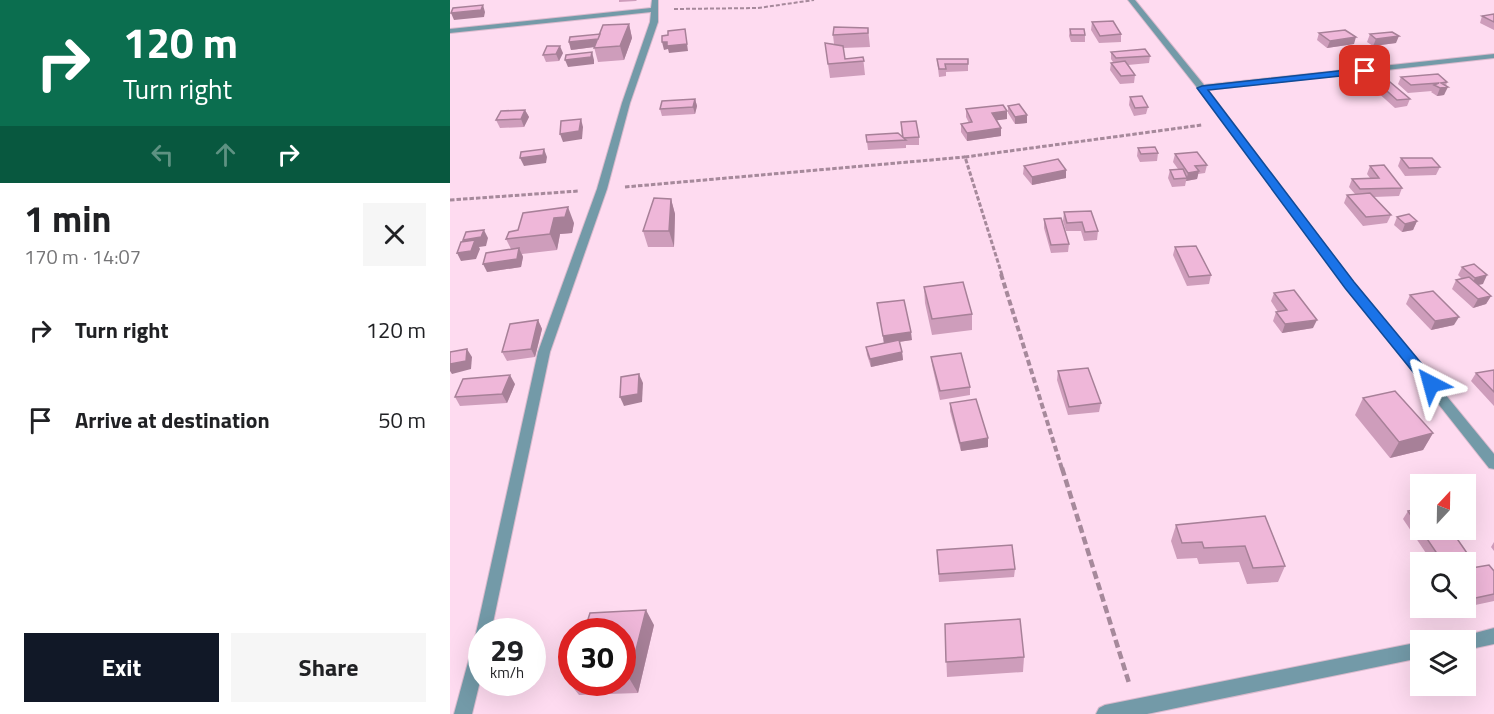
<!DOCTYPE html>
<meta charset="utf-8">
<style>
:root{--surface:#fff;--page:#f6f6f6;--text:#202124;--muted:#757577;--accent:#111827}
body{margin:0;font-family:"Titillium Web",sans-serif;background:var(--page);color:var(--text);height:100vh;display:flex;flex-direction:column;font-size:22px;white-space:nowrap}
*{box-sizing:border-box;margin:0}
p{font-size:20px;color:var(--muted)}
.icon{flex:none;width:33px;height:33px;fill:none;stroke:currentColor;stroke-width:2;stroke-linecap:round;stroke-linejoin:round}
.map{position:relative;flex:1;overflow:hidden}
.details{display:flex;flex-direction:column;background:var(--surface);width:450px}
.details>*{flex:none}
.top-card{background:#0b6e4f;color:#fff;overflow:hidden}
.needle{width:39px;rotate:22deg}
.fabs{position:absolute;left:960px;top:474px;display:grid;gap:12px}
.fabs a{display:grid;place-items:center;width:66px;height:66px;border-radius:0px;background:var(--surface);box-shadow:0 6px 24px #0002;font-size:30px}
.speed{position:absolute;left:18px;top:618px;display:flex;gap:12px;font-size:30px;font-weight:700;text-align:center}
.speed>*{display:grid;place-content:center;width:78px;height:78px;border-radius:50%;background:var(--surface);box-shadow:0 6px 24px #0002;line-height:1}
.speed small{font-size:15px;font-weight:400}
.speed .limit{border:9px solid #d22;background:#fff;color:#111}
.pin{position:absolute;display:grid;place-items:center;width:51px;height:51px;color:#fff;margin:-26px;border-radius:12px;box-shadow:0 3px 9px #0006}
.me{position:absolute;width:66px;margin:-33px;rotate:321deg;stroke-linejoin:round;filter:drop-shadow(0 0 4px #0008)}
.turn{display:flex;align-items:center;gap:21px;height:126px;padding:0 24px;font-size:27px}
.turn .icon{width:78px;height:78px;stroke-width:2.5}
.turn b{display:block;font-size:42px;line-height:51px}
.lanes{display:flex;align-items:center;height:57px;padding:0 24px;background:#0003;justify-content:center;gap:30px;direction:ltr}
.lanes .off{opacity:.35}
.round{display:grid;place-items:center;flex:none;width:63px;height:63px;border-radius:0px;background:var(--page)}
.summary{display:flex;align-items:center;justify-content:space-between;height:102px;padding:0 24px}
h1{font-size:36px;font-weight:700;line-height:45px}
.primary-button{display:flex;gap:12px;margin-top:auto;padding:12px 24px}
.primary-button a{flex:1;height:69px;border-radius:0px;background:var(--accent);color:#fff;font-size:24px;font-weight:700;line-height:69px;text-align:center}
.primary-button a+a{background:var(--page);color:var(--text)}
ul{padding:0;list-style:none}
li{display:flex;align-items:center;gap:18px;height:90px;padding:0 24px}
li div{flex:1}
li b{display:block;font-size:22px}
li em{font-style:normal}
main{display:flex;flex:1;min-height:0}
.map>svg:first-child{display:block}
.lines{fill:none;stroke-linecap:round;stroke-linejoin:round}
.minor-casing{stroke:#dabacd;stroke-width:2}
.path-far3{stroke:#a6899b;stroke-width:2;stroke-dasharray:4 2;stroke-linecap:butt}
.path-far2{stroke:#a6899b;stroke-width:3;stroke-dasharray:4.5 2;stroke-linecap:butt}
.path-far1{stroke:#a6899b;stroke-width:4;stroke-dasharray:6 3;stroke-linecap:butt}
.path{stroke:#a6899b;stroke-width:4.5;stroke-dasharray:8 4;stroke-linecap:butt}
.minor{fill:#739aa8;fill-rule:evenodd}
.wall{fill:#ce9dbb}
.shaded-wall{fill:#a78098}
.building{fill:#efb7d9;stroke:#a78098;stroke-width:1.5}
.route{fill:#1a73e8;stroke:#114b97;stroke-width:1.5}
</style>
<main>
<section class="details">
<div class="top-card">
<div class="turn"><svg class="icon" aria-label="right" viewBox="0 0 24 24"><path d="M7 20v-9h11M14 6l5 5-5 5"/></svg><div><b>120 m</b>Turn right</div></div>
<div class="lanes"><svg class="icon off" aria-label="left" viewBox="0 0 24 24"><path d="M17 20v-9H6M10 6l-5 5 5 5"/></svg><svg class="icon off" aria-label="ahead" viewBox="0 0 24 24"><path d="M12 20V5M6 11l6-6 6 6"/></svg><svg class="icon" aria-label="right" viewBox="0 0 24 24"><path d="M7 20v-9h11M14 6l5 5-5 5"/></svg></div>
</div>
<div class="summary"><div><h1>1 min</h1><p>170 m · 14:07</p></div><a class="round"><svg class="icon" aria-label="close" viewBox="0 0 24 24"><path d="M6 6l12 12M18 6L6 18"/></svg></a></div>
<ul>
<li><svg class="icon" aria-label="right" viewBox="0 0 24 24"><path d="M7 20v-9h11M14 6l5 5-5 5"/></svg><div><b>Turn right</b></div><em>120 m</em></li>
<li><svg class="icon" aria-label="arrive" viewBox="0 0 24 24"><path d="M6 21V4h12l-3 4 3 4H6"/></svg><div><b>Arrive at destination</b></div><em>50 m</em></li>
</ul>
<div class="primary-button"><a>Exit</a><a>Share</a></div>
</section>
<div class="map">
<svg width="1044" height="714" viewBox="0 0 1044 714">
<rect width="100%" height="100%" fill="#fedbf0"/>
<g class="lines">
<defs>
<g id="minor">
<polygon points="202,0 208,0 208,22 180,103 157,189 100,352 41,632 32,632 32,673 22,714 4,714 26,633 88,352 147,189 172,103 200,22 201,12 0,33 0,29 201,8"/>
<polygon points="678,0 685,0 754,85 1044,54 1044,58 758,90 904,283 1044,454 1044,469 1039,468 896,287 749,90"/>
<polygon points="1044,628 1044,644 1016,650 1016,640 1009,640 1010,637"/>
<polygon points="970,642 970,658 697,714 646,714 649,708 655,705"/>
</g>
</defs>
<use href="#minor" class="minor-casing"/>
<polyline class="path-far3" points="224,9 308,8 364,0"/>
<g class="path-far2">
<polyline points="175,187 515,157"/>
<polyline points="0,200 129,191"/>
<polyline points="552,275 515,157 752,125"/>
</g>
<polyline class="path-far1" points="551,274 612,469"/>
<polyline class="path" points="612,468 679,683"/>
<use href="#minor" class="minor"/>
</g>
<g class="wall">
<polygon points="169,0 187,0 186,1 169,2"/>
<polygon points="1044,14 1044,30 1030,23 1032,16"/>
<polygon points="642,22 671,34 671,42 649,43 641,30"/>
<polygon points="179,24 182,38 174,60 148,62 144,47 121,50 119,42 150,34"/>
<polygon points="418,28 420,47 393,48 395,59 413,57 415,75 380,78 375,43 384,44 383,35"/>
<polygon points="620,29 635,35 635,42 621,42 619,36"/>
<polygon points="869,33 904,44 877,48 867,40"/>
<polygon points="920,34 946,43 923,46 917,42"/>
<polygon points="661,52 700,56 699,63 678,65 685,75 684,83 670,84 660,70 661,63 663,62 661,59"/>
<polygon points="113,53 109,61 96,62 93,55"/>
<polygon points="487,59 518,59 518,71 496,72 496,76 489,77"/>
<polygon points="951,77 997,82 994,95 987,96 981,92 982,91 958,93 948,84"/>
<polygon points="928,83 960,99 957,106 945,108 926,91"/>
<polygon points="680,97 698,107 696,114 684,116 679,105"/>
<polygon points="245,99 247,106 245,114 212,116 210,109"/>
<polygon points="558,106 577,115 577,123 565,124 558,113"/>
<polygon points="516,109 557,119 547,120 551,128 551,136 517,141 511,132 511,124 519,123 516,117"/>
<polygon points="75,110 79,117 74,127 50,128 46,120"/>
<polygon points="451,122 469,137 469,145 456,145 456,148 418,150 416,135 452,137"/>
<polygon points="688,148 708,153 707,161 690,162 687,156"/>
<polygon points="725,154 757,165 755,173 748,174 747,179 736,181 735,186 722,187 718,178 720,170 728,169 723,162"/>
<polygon points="951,158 990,167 986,175 955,176 948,166"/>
<polygon points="574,166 616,170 616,178 582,185 573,174"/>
<polygon points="920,166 952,188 949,196 924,197 941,215 937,223 913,226 894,203 897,195 905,194 899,187 902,179 920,178 917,174"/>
<polygon points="221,199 225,214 224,247 198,247 193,231"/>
<polygon points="614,212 648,231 647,240 634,241 631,231 616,231 613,221"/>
<polygon points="947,217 967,221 963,230 952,232 944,225"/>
<polygon points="594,219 619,244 618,252 601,253 594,228"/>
<polygon points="124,223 122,233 110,234 107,250 72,254 73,257 71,267 37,272 61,249 56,239"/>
<polygon points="725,247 761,275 759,284 737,286 723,255"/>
<polygon points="1012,267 1033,284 1028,285 1041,296 1036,304 1023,308 1002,289 1006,280 1012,279 1008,275"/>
<polygon points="474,287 522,314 522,330 482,335 475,303"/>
<polygon points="824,293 863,328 832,333 823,321 826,312 828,312 821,301"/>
<polygon points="960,295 1004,325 981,330 956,304"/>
<polygon points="427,303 462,340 449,342 452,352 453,360 421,367 417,355 416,347 434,343"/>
<polygon points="88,320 92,329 85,357 57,361 52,352"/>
<polygon points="481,357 520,387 520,395 490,400 482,365"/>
<polygon points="1044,370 1044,406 1021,381 1026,373"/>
<polygon points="608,371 651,403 649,412 618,415 607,380"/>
<polygon points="65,384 57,403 10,406 5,397"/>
<polygon points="913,398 983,433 973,450 940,458 905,415"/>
<polygon points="500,403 538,438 538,447 511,451 500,411"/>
<polygon points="958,511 1017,553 1011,561 1005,562 982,562 953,519"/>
<polygon points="815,516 835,566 828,582 797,584 789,562 749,564 747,558 727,559 721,541 726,525"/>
<polygon points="1044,542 1044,551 1041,547"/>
<polygon points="487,550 565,569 564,577 489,582"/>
<polygon points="1016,569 1044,571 1044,601 1016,607"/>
<polygon points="998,608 1011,608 1000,610"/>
<polygon points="495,624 574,657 573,672 497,677"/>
<polygon points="204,625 188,693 129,695 118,681 122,671 122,682 172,682 172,632"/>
</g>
<g class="shaded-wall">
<polygon points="33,5 35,12 34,17 4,20 1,13"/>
<polygon points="179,24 182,38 174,60 170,46"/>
<polygon points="235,29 238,51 219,53 218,49 214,50 212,42 217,42"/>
<polygon points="949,36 946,43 923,46 926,39"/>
<polygon points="906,37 904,44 877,48 880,41"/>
<polygon points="150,39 152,46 121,50 119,42"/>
<polygon points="110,46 113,53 109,61 106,54"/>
<polygon points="142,52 144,60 144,64 118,67 115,60"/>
<polygon points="998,87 994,95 987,96 990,88"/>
<polygon points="245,99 247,106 245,114 243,107"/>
<polygon points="75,110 79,117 74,127 71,119"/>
<polygon points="557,111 557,119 542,121 542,113"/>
<polygon points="577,115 577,123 565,124 565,117"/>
<polygon points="131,119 133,127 132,139 113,142 110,134"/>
<polygon points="551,128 551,136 517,141 517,133"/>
<polygon points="94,149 97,157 96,163 74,166 70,158"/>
<polygon points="616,170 616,178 582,185 582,177"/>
<polygon points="749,171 747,179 736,181 738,173"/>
<polygon points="221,199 225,214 224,247 219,231"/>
<polygon points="118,207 124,223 122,233 110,234 107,250 100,234 104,218"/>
<polygon points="967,221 963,230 952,232 955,224"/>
<polygon points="34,230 38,238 36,246 29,247 30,249 26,259 11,261 7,253 17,248 13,240"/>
<polygon points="69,248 73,257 71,267 37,272 33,264"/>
<polygon points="1037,275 1033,284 1021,286 1025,278"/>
<polygon points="1041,296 1036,304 1023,308 1028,299"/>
<polygon points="1009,317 1004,325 981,330 985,321"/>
<polygon points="88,320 92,329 85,357 81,349"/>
<polygon points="867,320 863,328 832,333 835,324"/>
<polygon points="461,332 462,340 434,344 433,336"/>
<polygon points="17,349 22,357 21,369 2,374 0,371 0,364"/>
<polygon points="452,352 453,360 421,367 420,359"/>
<polygon points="189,374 193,383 192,402 174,406 170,397"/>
<polygon points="60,375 65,384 57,403 52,394"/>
<polygon points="983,433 973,450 940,458 949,442"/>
<polygon points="538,438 538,447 511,451 510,443"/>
<polygon points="196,610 204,625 188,693 179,678"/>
</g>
<g class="building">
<polygon points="33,5 31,10 1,13 3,8"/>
<polygon points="1044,14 1044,22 1032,16"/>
<polygon points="663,21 671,34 650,36 642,22"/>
<polygon points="179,24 170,46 144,48 153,25"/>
<polygon points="384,27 418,28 418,33 383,35"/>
<polygon points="235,29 237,44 217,46 217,42 212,42 212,36 218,35 218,31"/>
<polygon points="620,29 634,29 635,35 621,35"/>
<polygon points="895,30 906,37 880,41 869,33"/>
<polygon points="942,32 949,36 926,39 920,34"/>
<polygon points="150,34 148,39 119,42 120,37"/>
<polygon points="375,43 393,46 395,59 413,57 414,61 378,64"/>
<polygon points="97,46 110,46 106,54 93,55"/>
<polygon points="695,49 700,56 666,58 661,52"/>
<polygon points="142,52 141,57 115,60 116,55"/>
<polygon points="487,59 518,59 518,64 495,64 496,69 489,69"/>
<polygon points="675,61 685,75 671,76 661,63"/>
<polygon points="988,74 997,82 991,83 998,87 990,88 984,85 989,83 961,85 951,77"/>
<polygon points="940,82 960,99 947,100 928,83"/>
<polygon points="692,96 698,107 685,108 680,97"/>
<polygon points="245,99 243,107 210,109 212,101"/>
<polygon points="569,104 577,115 565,117 558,106"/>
<polygon points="553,105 557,111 542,113 551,128 517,133 511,124 522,122 516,109"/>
<polygon points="75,110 71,119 46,120 51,111"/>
<polygon points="131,119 129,131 110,134 111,121"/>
<polygon points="466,121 469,137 453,138 451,122"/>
<polygon points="448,133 456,140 417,142 416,135"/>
<polygon points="705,147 708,153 691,154 688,148"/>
<polygon points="94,149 93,155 70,158 71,152"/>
<polygon points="747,152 757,165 745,166 749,171 738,173 725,154"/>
<polygon points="951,158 982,158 990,167 959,168"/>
<polygon points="608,159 616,170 582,177 574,166"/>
<polygon points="934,165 952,188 910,189 902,179 929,178 920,166"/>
<polygon points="733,169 737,178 724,179 720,170"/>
<polygon points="920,193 941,215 916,217 897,195"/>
<polygon points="204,198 221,199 219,231 193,231"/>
<polygon points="118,207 115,217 104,218 100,234 56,239 59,232 68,230 73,213"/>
<polygon points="641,211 648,231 635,232 632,222 617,223 614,212"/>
<polygon points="959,214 967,221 955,224 947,217"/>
<polygon points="611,218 619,244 601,245 594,219"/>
<polygon points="34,230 31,237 13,240 16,232"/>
<polygon points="25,240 21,251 7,253 11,242"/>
<polygon points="746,246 761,275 739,277 725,247"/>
<polygon points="69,248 67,259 33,264 36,253"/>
<polygon points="1024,264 1037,275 1025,278 1012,267"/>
<polygon points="1019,277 1041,296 1028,299 1006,280"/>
<polygon points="513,282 522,314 482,319 474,287"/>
<polygon points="844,290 867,320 835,324 826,312 837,310 824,293"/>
<polygon points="983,291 1009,317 985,321 960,295"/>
<polygon points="454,300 461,332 433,336 427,303"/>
<polygon points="88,320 81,349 52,352 60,324"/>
<polygon points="449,340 452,352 420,359 416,347"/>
<polygon points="17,349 16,361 0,364 0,352"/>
<polygon points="511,353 520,387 490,391 481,357"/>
<polygon points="638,368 651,403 619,407 608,371"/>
<polygon points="1044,370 1044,392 1026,373"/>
<polygon points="189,374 188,394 170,397 171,377"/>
<polygon points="60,375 52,394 5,397 13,379"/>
<polygon points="945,391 983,433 949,442 913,398"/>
<polygon points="526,399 538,438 510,443 500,403"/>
<polygon points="970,509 970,529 958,511"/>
<polygon points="815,516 835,566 803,568 795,546 754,548 752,542 732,543 726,525"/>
<polygon points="971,530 1001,530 1017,553 990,558"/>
<polygon points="562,545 565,569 489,574 487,550"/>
<polygon points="1039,565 1044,571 1044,594 1016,600 1016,569"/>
<polygon points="196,610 179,678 172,679 172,632 134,632 140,613"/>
<polygon points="570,619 574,657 496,662 495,624"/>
<polygon points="122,671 122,681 118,681"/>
</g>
<polygon class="route" points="915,68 918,69 918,73 758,90 904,282 986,381 988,384 986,388 976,388 895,288 747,88 752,86"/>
</svg>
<div class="fabs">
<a><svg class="needle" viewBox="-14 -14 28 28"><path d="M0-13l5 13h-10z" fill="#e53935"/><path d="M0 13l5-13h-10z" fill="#757577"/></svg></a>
<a><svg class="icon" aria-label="search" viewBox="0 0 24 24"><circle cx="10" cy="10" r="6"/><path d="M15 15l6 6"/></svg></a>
<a><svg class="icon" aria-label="layers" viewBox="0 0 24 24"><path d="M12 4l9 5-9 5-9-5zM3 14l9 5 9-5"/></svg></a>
</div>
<div class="speed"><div>29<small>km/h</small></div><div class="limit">30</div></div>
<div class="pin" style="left:915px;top:71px;background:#d93025"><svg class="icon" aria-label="arrive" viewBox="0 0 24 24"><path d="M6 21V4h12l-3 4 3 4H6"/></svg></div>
<svg class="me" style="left:981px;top:384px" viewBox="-20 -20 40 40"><path d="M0-17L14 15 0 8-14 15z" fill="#1a73e8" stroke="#fff" stroke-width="4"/></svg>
</div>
</main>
